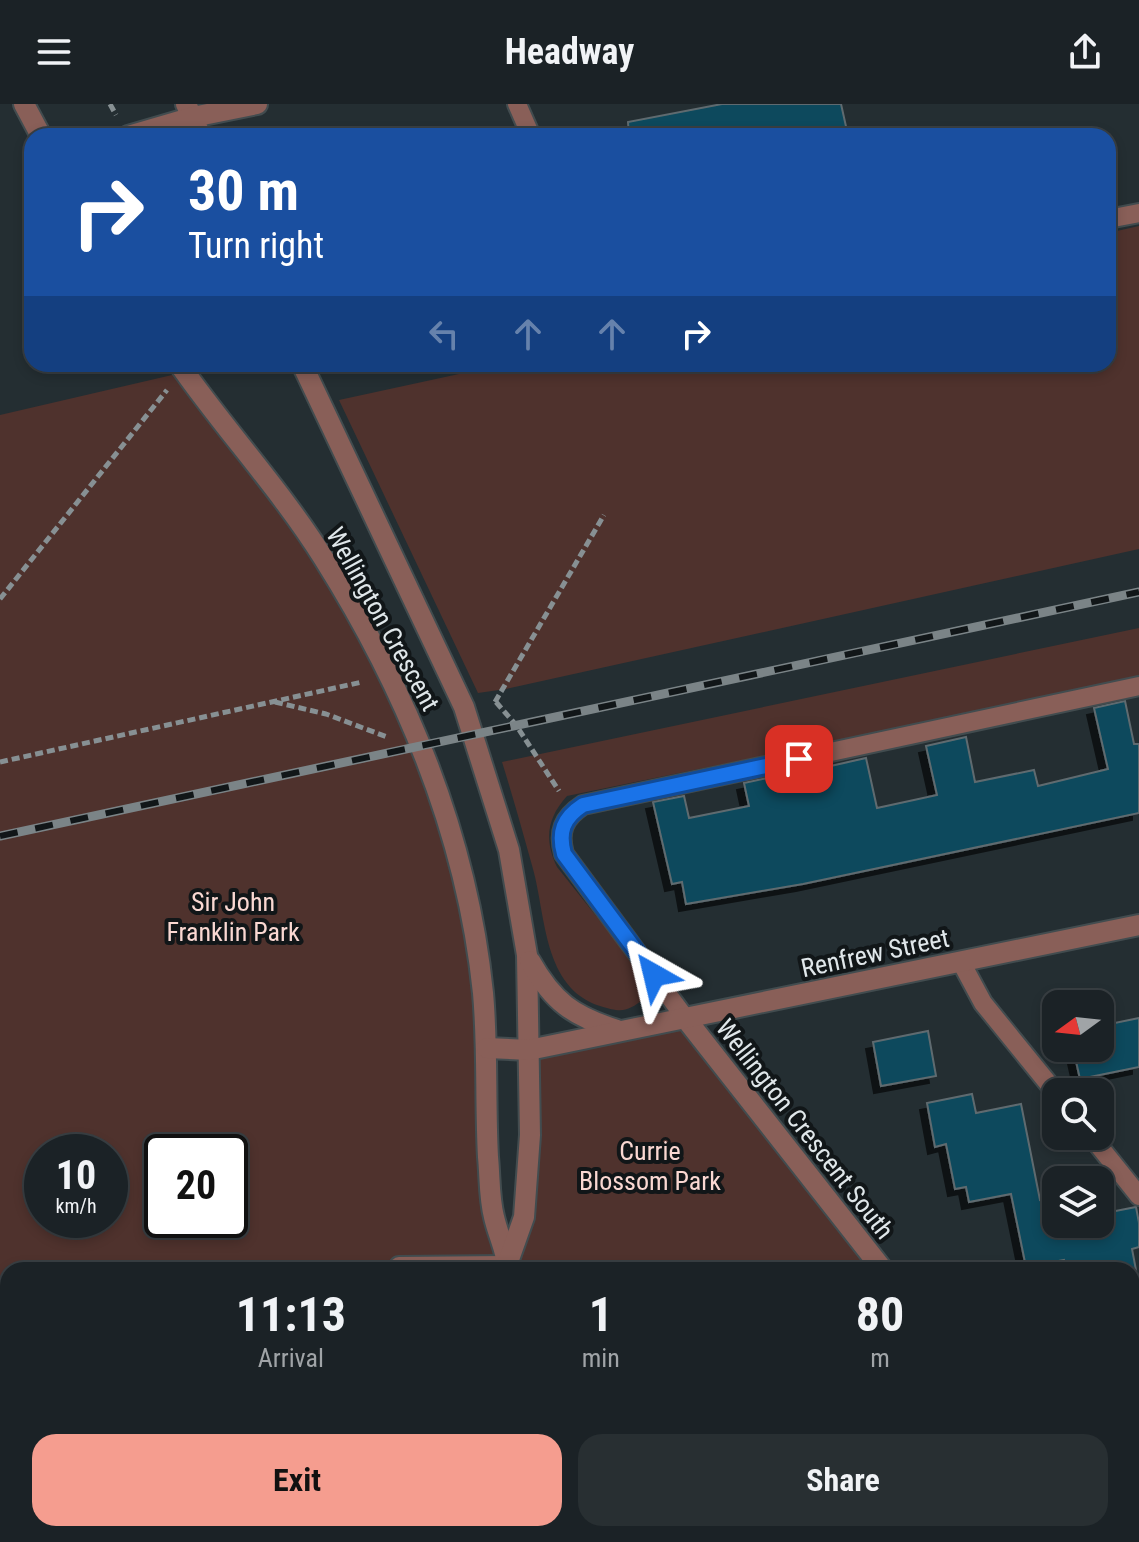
<!DOCTYPE html>
<style>
:root{--surface:#1b2226;--page:#282f32;--text:#f1f3f6;--muted:#a0a4a7;--line:#393f43;--accent:#f59d8f}
body{margin:0;font-family:"Roboto Condensed",sans-serif;background:var(--page);color:var(--text);height:100vh;display:flex;flex-direction:column;font-size:30px;white-space:nowrap}
*{box-sizing:border-box;margin:0}
p{font-size:26px;color:var(--muted)}
.icon{flex:none;width:44px;height:44px;fill:none;stroke:currentColor;stroke-width:2;stroke-linecap:round;stroke-linejoin:round}
.map{position:relative;flex:1;overflow:hidden}
.sheet{position:absolute;left:0px;top:1158px;width:1140px;height:280px;display:flex;flex-direction:column;background:var(--surface);border-radius:24px 24px 0 0;box-shadow:0 4px 12px #0003,0 0 0 2px var(--line)}
.sheet>*{flex:none}
.guide{position:absolute;left:24px;top:24px;width:1092px;height:244px;border-radius:24px;box-shadow:0 4px 12px #0003,0 0 0 2px var(--line);background:#1a4fa0;color:#fff;overflow:hidden}
.needle{width:52px;rotate:255deg}
.fabs{position:absolute;left:1042px;top:886px;display:grid;gap:16px}
.fabs a{display:grid;place-items:center;width:72px;height:72px;border-radius:16px;background:var(--surface);box-shadow:0 4px 12px #0003,0 0 0 2px var(--line);font-size:40px}
.speed{position:absolute;left:24px;top:1030px;display:flex;gap:16px;font-size:40px;font-weight:700;text-align:center}
.speed>*{display:grid;place-content:center;width:104px;height:104px;border-radius:50%;background:var(--surface);box-shadow:0 4px 12px #0003,0 0 0 2px var(--line);line-height:1}
.speed small{font-size:20px;font-weight:400}
.speed .limit{border:4px solid #111;border-radius:12px;background:#fff;color:#111}
.pin{position:absolute;display:grid;place-items:center;width:68px;height:68px;color:#fff;margin:-34px;border-radius:16px;box-shadow:0 4px 12px #0006}
.me{position:absolute;width:88px;margin:-44px;rotate:323deg;stroke-linejoin:round;filter:drop-shadow(0 0 6px #0008)}
.turn{display:flex;align-items:center;gap:28px;height:168px;padding:0 32px;font-size:36px}
.turn .icon{width:104px;height:104px;stroke-width:2.5}
.turn b{display:block;font-size:56px;line-height:68px}
.lanes{display:flex;align-items:center;height:76px;padding:0 32px;background:#0003;justify-content:center;gap:40px;direction:ltr}
.lanes .off{opacity:.35}
.eta{display:flex;justify-content:space-evenly;align-items:center;height:136px;text-align:center}
.eta b{font-size:48px;font-weight:700;line-height:56px}
.cta{display:flex;gap:16px;margin-top:auto;padding:16px 32px}
.cta a{flex:1;height:92px;border-radius:24px;background:var(--accent);color:#111;font-size:32px;font-weight:700;line-height:92px;text-align:center}
.cta a+a{background:var(--page);color:var(--text)}
header{display:flex;justify-content:space-between;align-items:center;height:104px;padding:0 32px;background:var(--surface);font-size:36px;font-weight:700}
.map>svg:first-child{display:block}
.green{fill:#4f322d;fill-rule:evenodd}
.building{fill:#0a4a5d;stroke:#5f6b6f;stroke-width:2;filter:url(#shadow)}
.lines{fill:none;stroke-linecap:round;stroke-linejoin:round}
.service-casing{stroke:#424c4f;stroke-width:22}
.minor-casing{stroke:#424c4f;stroke-width:24}
.path{stroke:#879093;stroke-width:5;stroke-dasharray:8 4;stroke-linecap:butt}
.service{stroke:#895f58;stroke-width:18}
.minor{stroke:#895f58;stroke-width:20}
.rail-casing{stroke:#7b8487;stroke-width:9}
.rail{stroke:#111618;stroke-width:6;stroke-dasharray:18;stroke-linecap:butt}
.route-casing{stroke:#114b97;stroke-width:20}
.route{stroke:#1a73e8;stroke-width:14}
.labels{text-anchor:middle;stroke-width:8;stroke-linejoin:round;paint-order:stroke}
.street-label{font-size:26px;fill:#e0e7ea;stroke:#111618}
.park-label{font-size:26px;fill:#fad8d2;stroke:#111618}
</style>
<header><svg class="icon" aria-label="menu" viewBox="0 0 24 24"><path d="M4 6h16M4 12h16M4 18h16"/></svg>Headway<svg class="icon" aria-label="share" viewBox="0 0 24 24"><path d="M12 15V3M7 8l5-5 5 5M5 13v7h14v-7"/></svg></header>
<div class="map">
<svg width="1139" height="1438" viewBox="0 0 1139 1438">
<defs>
<filter id="shadow"><feDropShadow dx="-7" dy="7" stdDeviation="0" flood-color="#0009"/></filter>
</defs>
<rect width="100%" height="100%" fill="#242e32"/>
<g class="green">
<polygon points="1139,122 1139,445 506,585 478,589 339,296 505,260 1108,260 1108,129"/>
<path d="M185,268L367,530L465,779L488,1049L507,1159L524,1113L529,946L686,915L883,1166H8V1314L0,1316V311ZM42,1048H110V1116H42ZM162,1048H230V1116H162Z"/>
<path d="M1139,524V575L567,692C547,714 544,736 557,763L644,872L645,894C627,908 622,909 600,902C543,884 546,812 533,765C523,729 513,693 502,658Z"/>
<polygon points="529,1430 754,1430 720,1438 531,1438"/>
</g>
<g class="building">
<polygon points="722,0 841,0 847,27 822,32 629,32 628,18"/>
<polygon points="1125,597 1134,640 1139,640 1139,709 803,780 686,800 682,778 672,780 653,698 684,692 689,714 749,702 744,679 772,673 773,675 866,654 877,704 937,691 926,642 966,633 975,678 1034,666 1038,682 1108,665 1094,604"/>
<polygon points="1139,914 1139,963 1080,975 1073,944 1100,944 1100,922"/>
<polygon points="928,927 936,972 881,982 873,938"/>
<polygon points="972,990 976,1009 1021,1000 1040,1096 1056,1093 1056,1120 1100,1120 1100,1110 1136,1103 1139,1119 1139,1143 1132,1145 1136,1166 1066,1166 1064,1156 1026,1163 1011,1090 969,1098 966,1083 955,1085 946,1040 935,1043 927,999"/>
</g>
<g class="lines">
<defs>
<g id="service">
<polyline points="517,0 531,32"/>
<polyline points="1108,115 1139,109"/>
<polyline points="961,858 983,899 1056,989"/>
<path d="M686,915L564,750C558,728 563,714 583,701L1139,582"/>
<polyline points="1091,1032 1139,1092"/>
<polyline points="399,1162 507,1161"/>
</g>
<g id="minor">
<polyline points="24,0 41,32"/>
<polyline points="186,0 201,32"/>
<polyline points="128,32 193,13 257,0"/>
<path d="M179,260C225,326 281,386 324,455C407,587 467,733 483,889C488,944 485,998 488,1053C490,1073 489,1094 494,1113C498,1131 507,1148 508,1166"/>
<polyline points="302,260 464,603 509,746 527,851 530,1031 524,1113 507,1161"/>
<path d="M530,857C553,898 573,912 617,926"/>
<polyline points="686,915 883,1166"/>
<polyline points="487,944 529,946 1139,821"/>
<polyline points="1132,1351 1139,1349"/>
<polyline points="529,1430 531,1438"/>
<polyline points="1089,1430 1096,1438"/>
<polyline points="720,1438 754,1430"/>
</g>
</defs>
<use href="#service" class="service-casing"/>
<use href="#minor" class="minor-casing"/>
<g class="path">
<polyline points="110,0 116,11"/>
<polyline points="0,495 167,286"/>
<polyline points="275,598 326,610 387,633"/>
<polyline points="495,598 604,411"/>
<polyline points="496,598 516,621 559,687"/>
<polyline points="0,658 362,578"/>
</g>
<use href="#service" class="service"/>
<use href="#minor" class="minor"/>
<defs>
<polyline id="rail" points="0,732 1139,488"/>
</defs>
<use href="#rail" class="rail-casing"/>
<use href="#rail" class="rail"/>
</g>
<g class="lines">
<defs>
<path id="route" d="M654,871L564,750C558,728 563,714 583,701L799,655"/>
</defs>
<use href="#route" class="route-casing"/>
<use href="#route" class="route"/>
</g>
<g class="labels">
<g class="street-label">
<text transform="translate(383 515) rotate(61)" y="9">Wellington Crescent</text>
<text transform="translate(875 849) rotate(-12)" y="9">Renfrew Street</text>
<text transform="translate(805 1025) rotate(52)" y="9">Wellington Crescent South</text>
</g>
<g class="park-label">
<text x="233" y="807">Sir John<tspan x="233" dy="30">Franklin Park</tspan></text>
<text x="650" y="1056">Currie<tspan x="650" dy="30">Blossom Park</tspan></text>
</g>
</g>
</svg>
<div class="fabs">
<a><svg class="needle" viewBox="-14 -14 28 28"><path d="M0-13l5 13h-10z" fill="#e53935"/><path d="M0 13l5-13h-10z" fill="#a0a4a7"/></svg></a>
<a><svg class="icon" aria-label="search" viewBox="0 0 24 24"><circle cx="10" cy="10" r="6"/><path d="M15 15l6 6"/></svg></a>
<a><svg class="icon" aria-label="layers" viewBox="0 0 24 24"><path d="M12 4l9 5-9 5-9-5zM3 14l9 5 9-5"/></svg></a>
</div>
<div class="speed"><div>10<small>km/h</small></div><div class="limit">20</div></div>
<div class="pin" style="left:799px;top:655px;background:#d93025"><svg class="icon" aria-label="arrive" viewBox="0 0 24 24"><path d="M6 21V4h12l-3 4 3 4H6"/></svg></div>
<svg class="me" style="left:654px;top:871px" viewBox="-20 -20 40 40"><path d="M0-17L14 15 0 8-14 15z" fill="#1a73e8" stroke="#fff" stroke-width="4"/></svg>
<div class="guide">
<div class="turn"><svg class="icon" aria-label="right" viewBox="0 0 24 24"><path d="M7 20v-9h11M14 6l5 5-5 5"/></svg><div><b>30 m</b>Turn right</div></div>
<div class="lanes"><svg class="icon off" aria-label="left" viewBox="0 0 24 24"><path d="M17 20v-9H6M10 6l-5 5 5 5"/></svg><svg class="icon off" aria-label="ahead" viewBox="0 0 24 24"><path d="M12 20V5M6 11l6-6 6 6"/></svg><svg class="icon off" aria-label="ahead" viewBox="0 0 24 24"><path d="M12 20V5M6 11l6-6 6 6"/></svg><svg class="icon" aria-label="right" viewBox="0 0 24 24"><path d="M7 20v-9h11M14 6l5 5-5 5"/></svg></div>
</div>
<section class="sheet">
<div class="eta">
<div><b>11:13</b><p>Arrival</p></div>
<div><b>1</b><p>min</p></div>
<div><b>80</b><p>m</p></div>
</div>
<div class="cta"><a>Exit</a><a>Share</a></div>
</section>
</div>
